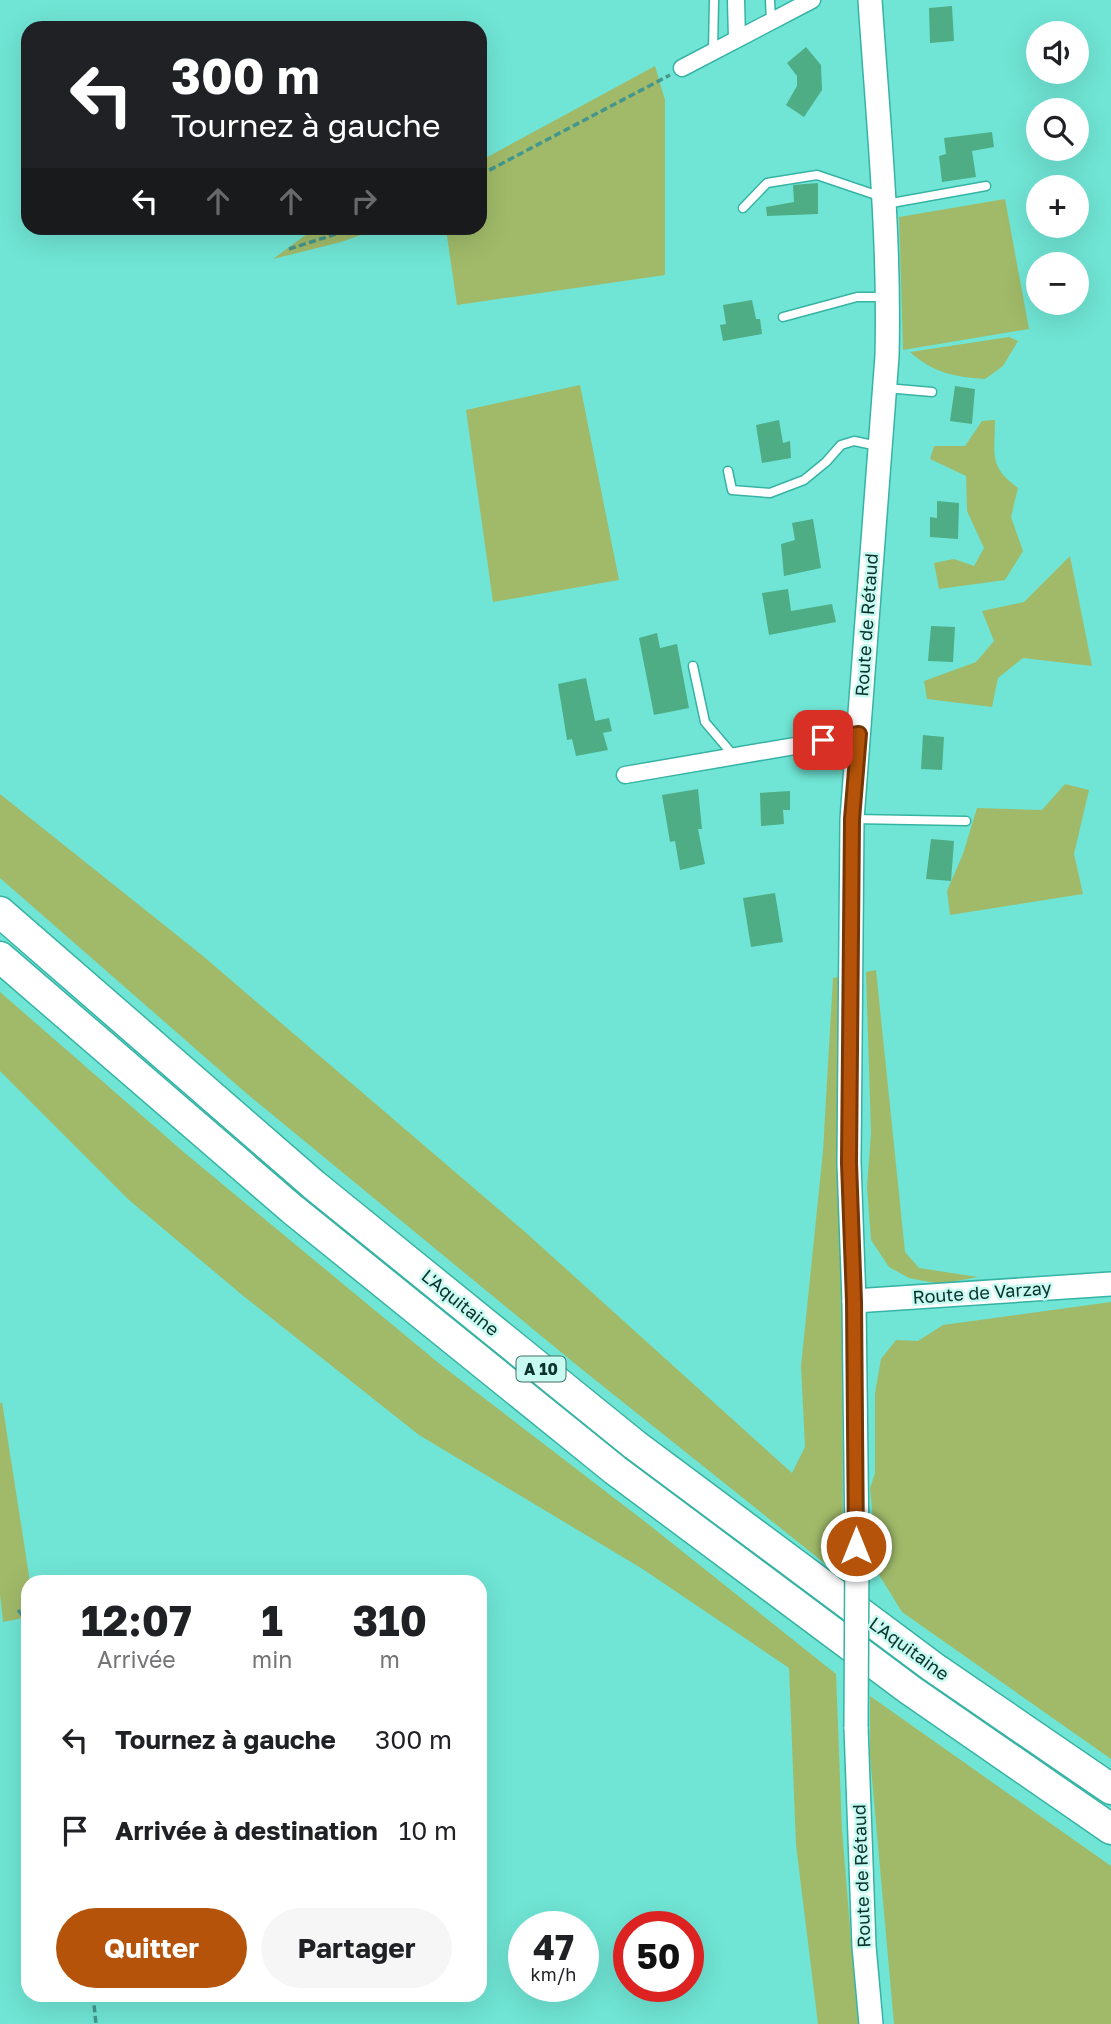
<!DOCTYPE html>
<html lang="fr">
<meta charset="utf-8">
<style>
:root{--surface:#fff;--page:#f6f6f6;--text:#202124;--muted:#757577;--accent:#b45309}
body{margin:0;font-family:"Golos Text",sans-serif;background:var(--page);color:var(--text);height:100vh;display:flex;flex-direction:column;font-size:26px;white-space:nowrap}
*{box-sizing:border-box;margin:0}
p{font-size:23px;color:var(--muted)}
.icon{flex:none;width:38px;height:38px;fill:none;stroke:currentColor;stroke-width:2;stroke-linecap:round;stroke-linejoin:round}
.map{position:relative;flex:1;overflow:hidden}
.drawer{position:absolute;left:21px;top:1575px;width:466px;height:427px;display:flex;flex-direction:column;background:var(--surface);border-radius:21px;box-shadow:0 7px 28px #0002}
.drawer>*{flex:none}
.hud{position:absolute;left:21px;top:21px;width:466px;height:214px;border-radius:21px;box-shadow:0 7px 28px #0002;background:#202124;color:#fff;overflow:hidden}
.fabs{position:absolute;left:1026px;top:21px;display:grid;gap:14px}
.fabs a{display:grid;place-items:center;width:63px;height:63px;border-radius:50%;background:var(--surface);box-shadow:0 7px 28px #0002;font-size:35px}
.speed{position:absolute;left:508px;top:1911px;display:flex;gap:14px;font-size:35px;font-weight:700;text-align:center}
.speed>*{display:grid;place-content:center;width:91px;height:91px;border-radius:50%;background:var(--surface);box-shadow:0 7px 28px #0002;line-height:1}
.speed small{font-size:18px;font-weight:400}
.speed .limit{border:10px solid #d22;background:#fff;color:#111}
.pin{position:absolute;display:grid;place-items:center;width:60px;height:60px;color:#fff;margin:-30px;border-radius:14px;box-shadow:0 4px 10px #0006}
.me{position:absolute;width:77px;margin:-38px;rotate:0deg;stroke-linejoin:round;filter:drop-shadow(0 0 5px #0008)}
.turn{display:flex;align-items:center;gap:24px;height:147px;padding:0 35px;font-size:32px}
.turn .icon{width:91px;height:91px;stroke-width:2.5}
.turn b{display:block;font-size:49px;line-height:60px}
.lanes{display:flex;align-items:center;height:66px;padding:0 35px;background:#0003;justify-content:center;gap:35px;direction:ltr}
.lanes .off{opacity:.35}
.eta{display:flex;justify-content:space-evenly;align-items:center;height:119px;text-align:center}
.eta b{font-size:42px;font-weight:700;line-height:49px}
.button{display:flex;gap:14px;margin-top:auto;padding:14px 35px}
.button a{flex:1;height:80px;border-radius:42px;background:var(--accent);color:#fff;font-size:28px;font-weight:700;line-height:80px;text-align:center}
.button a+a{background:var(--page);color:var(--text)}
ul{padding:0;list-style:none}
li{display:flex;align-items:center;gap:21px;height:91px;padding:0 35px}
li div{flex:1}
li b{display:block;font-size:26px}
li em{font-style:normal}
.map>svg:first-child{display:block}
.green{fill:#a0ba69}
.building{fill:#4ead85}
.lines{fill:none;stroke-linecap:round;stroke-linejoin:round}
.lane-casing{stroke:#36b3a4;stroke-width:11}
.street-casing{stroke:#36b3a4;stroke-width:19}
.secondary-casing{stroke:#36b3a4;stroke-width:26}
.highway-casing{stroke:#36b3a4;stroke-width:33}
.path{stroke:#44978c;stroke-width:3.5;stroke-dasharray:7 3.5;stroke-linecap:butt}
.lane{stroke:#fff;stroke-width:8}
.street{stroke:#fff;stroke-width:16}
.secondary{stroke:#fff;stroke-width:23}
.highway{stroke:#fff;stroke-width:30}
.secondary-bridge-casing{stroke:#36b3a4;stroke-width:26;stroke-linecap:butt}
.secondary-bridge{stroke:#fff;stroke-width:23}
.route-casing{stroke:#753606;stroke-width:18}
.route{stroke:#b45309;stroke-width:12}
.labels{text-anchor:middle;stroke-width:5;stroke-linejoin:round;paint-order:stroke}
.shield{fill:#c7fbf2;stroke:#436e68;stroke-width:2}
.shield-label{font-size:16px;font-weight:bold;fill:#0b322d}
.street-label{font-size:18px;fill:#0b322d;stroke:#c7fbf2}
</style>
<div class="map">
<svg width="1111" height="2024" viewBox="0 0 1111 2024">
<rect width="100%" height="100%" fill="#70e5d5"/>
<g class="green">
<polygon points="655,66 665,100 665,275 457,305 447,236 443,228 480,228 480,161"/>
<polygon points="1005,199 1029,329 903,350 899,217"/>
<polygon points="324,228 381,228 341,242 273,259 307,234"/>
<path d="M1009,337L1018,341L1003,366L985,379C955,377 933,373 910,352Z"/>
<polygon points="580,385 619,580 493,602 466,410"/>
<path d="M995,420C995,454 988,466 1018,488L1011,517L1023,551L1005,580L939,589L934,563L954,559L974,566L984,548L967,511L966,476L930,459L934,446H965L982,421Z"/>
<polygon points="1070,556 1092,666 1023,658 998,678 992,707 927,699 924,681 976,662 994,641 982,611 1024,602"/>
<polygon points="1065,784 1089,790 1074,854 1083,894 950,915 947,891 963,854 977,808 1042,810"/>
<polygon points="0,794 203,956 524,1231 792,1473 805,1447 801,1366 823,1151 833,978 844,976 838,1195 842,1227 843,1578 579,1367 246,1093 0,878"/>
<polygon points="876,970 905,1252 919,1268 978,1277 940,1284 909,1278 889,1267 871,1240 867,1187 871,1133 866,972"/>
<polygon points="0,992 186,1154 441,1365 648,1524 836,1674 842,1830 858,2024 818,2024 796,1845 789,1668 641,1568 419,1435 241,1294 129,1200 0,1071"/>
<polygon points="1111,1302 1111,1759 902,1612 878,1573 870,1488 875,1473 875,1393 881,1359 896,1340 918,1341 943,1325"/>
<polygon points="2,1402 30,1582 28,1617 3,1622 0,1594 0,1404"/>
<polygon points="870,1696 1111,1866 1111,2024 894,2024 870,1756"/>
</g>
<g class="building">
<polygon points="952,6 954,41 930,43 929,8"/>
<polygon points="806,47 821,65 822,90 804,117 786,105 797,86 797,76 787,63"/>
<polygon points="992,132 994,147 972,151 976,177 942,182 939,156 946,154 944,138"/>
<polygon points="818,183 818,214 767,216 766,207 794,202 793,185"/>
<polygon points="752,300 756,319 760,319 762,334 723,341 720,325 726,324 723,305"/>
<polygon points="955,386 975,389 972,424 950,421"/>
<polygon points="779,420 783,443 790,441 791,458 762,463 756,425"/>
<polygon points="937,501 959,503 958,539 930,537 930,517 937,518"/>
<polygon points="813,519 821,568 784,576 781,544 795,540 792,523"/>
<polygon points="788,589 791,611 832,604 836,622 769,635 762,593"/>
<polygon points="931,626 955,627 953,662 928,661"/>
<polygon points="657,633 660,648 677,644 689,708 654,715 639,638"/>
<polygon points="586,678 595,721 609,718 612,731 603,733 608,750 576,756 572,739 567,740 558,684"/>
<polygon points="923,735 944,737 942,770 921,769"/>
<polygon points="698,789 702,829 698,829 705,864 680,870 675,841 670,842 662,795"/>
<polygon points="790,791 790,810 783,810 784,824 761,826 760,793"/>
<polygon points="931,839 954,841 951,881 926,879"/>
<polygon points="775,893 783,942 751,947 743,898"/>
</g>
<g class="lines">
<defs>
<g id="lane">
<polyline points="770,0 771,21"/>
<polyline points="713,51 714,0"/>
<polyline points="886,204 986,186"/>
<polyline points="743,208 767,183 817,175 882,197"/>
<polyline points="783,317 857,297 886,297"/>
<polyline points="886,388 932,392"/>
<polyline points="728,471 732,490 770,493 804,480 826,462 841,445 854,441 878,446"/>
<polyline points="693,666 705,722 734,756"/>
<polyline points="853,819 966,821"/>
</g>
<g id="street">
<polyline points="736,0 737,39"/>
<polyline points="682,68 812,0"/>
<polyline points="625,775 859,735"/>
</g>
<g id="secondary">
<polyline points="854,1301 1111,1284"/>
<path d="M857,1546L854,1301L849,1163L852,819L887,356C890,237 878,119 870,0"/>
<polyline points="856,1727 864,1946 871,2024"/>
</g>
<g id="highway">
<polyline points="0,912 314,1185 635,1445 933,1667 1111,1789"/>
<polyline points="0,957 292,1209 615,1470 910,1690 1111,1829"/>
</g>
</defs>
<use href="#lane" class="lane-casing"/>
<use href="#street" class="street-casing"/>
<use href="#secondary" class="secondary-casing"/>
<use href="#highway" class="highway-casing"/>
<g class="path">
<polyline points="480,175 670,75"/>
<polyline points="289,249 355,228"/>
<polyline points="18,1610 28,1623"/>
<polyline points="93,1995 96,2024"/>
</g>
<use href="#lane" class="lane"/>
<use href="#street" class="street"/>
<use href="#secondary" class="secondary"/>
<use href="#highway" class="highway"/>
<defs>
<polyline id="secondary-bridge" points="856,1727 857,1546"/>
</defs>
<use href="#secondary-bridge" class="secondary-bridge-casing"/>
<use href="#secondary-bridge" class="secondary-bridge"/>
</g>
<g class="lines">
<defs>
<polyline id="route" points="823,740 859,734 852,819 849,1163 854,1301 856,1546"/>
</defs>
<use href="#route" class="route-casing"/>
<use href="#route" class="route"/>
</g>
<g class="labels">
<rect class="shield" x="516.5" y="1356.5" width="49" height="25" rx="5"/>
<g class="shield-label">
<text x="541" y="1375">A 10</text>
</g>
<g class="street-label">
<text transform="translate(867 625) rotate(-86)" y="6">Route de Rétaud</text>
<text transform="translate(982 1293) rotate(-4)" y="6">Route de Varzay</text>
<text transform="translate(460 1303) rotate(39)" y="6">L'Aquitaine</text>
<text transform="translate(909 1649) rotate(36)" y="6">L'Aquitaine</text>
<text transform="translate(862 1876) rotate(-92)" y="6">Route de Rétaud</text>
</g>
</g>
</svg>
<div class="fabs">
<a><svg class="icon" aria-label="sound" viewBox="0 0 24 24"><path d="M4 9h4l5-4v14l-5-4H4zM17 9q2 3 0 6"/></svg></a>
<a><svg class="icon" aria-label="search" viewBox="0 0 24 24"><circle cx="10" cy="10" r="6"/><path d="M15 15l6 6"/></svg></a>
<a>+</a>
<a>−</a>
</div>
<div class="speed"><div>47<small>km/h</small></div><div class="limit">50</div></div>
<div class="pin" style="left:823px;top:740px;background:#d93025"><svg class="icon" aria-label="arrive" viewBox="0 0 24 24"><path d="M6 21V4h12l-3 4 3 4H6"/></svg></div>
<svg class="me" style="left:856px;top:1546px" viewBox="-20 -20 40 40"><circle r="17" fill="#b45309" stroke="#fff" stroke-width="3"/><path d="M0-11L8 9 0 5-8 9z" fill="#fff"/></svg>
<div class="hud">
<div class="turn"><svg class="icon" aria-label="left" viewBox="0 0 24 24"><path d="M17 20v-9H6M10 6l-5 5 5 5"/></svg><div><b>300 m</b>Tournez à gauche</div></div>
<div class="lanes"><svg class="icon" aria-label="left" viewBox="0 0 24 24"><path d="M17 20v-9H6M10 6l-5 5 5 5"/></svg><svg class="icon off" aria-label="ahead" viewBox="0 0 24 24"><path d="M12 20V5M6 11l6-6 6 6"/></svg><svg class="icon off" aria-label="ahead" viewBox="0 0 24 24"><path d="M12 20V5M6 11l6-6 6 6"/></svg><svg class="icon off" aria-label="right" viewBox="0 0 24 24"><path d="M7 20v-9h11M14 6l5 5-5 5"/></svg></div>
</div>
<section class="drawer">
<div class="eta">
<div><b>12:07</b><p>Arrivée</p></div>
<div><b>1</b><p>min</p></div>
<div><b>310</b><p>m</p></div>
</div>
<ul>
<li><svg class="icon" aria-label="left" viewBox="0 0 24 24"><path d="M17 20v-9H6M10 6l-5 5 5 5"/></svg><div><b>Tournez à gauche</b></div><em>300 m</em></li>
<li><svg class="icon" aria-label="arrive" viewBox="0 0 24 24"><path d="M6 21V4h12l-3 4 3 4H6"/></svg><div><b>Arrivée à destination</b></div><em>10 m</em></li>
</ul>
<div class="button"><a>Quitter</a><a>Partager</a></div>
</section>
</div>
